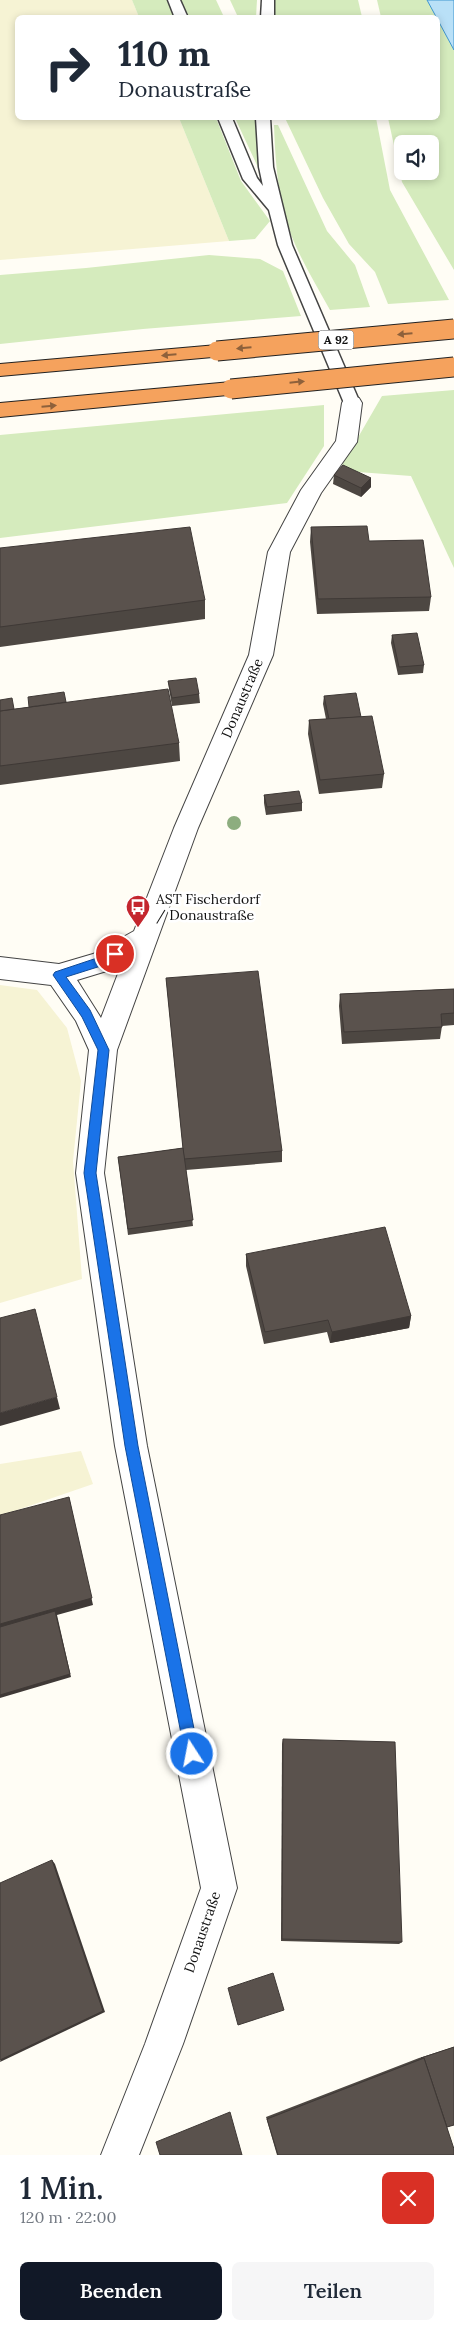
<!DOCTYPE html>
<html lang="de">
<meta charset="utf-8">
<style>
:root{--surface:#fff;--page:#f6f6f7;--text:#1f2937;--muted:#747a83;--accent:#111827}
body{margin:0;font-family:Lora,serif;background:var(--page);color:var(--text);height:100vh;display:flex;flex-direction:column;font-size:19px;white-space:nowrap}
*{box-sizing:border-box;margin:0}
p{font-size:16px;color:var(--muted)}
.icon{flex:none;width:28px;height:28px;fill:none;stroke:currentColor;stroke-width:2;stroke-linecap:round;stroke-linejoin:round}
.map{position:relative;height:2155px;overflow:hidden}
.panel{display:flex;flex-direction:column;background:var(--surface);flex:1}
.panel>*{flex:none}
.top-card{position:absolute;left:15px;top:15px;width:425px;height:105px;border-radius:8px;box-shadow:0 2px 8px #0003;background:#fff;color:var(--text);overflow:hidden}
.fabs{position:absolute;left:394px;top:135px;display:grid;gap:10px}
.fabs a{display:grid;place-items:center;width:45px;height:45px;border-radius:8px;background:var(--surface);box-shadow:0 2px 8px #0003;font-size:25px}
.pin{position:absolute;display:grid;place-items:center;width:42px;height:42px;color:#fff;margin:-21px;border:2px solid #fff;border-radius:50%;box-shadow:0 1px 5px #0007}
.me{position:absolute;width:55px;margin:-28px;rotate:349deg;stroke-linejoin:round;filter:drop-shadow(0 0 4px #0008)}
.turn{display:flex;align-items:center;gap:18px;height:105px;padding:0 20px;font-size:22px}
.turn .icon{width:65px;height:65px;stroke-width:2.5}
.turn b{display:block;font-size:35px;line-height:42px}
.round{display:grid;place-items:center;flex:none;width:52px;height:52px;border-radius:8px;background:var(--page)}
.headline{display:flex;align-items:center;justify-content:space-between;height:85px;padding:0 20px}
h1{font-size:30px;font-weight:600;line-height:38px}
.button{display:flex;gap:10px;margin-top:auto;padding:10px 20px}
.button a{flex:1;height:58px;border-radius:8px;background:var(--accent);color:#fff;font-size:20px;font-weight:600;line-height:58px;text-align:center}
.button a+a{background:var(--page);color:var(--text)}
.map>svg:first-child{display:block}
.farmland{fill:#f6f3d4}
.green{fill:#d5ebbd;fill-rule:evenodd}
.water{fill:#b9e0f7;stroke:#3f96cf}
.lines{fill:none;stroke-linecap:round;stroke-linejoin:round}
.lane-casing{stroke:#444;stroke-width:3}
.street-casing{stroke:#444;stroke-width:2}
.highway-casing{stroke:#222;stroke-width:2}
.lane{fill:#fff;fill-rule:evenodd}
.street{fill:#fff;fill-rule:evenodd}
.highway{fill:#f5a25d;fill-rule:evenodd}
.highway-bridge-casing{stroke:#222;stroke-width:21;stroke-linecap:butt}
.highway-bridge{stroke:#f5a25d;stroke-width:19}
.tree{fill:#8dad7f}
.wall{fill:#4d4742}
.shaded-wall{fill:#3f3936}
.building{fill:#5a524d;stroke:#3f3936}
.oneway{fill:#8e613b}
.route{fill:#1a73e8;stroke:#114b97}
.labels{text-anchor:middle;stroke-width:5;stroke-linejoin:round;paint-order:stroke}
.shield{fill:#fff;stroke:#585858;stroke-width:1}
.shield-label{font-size:12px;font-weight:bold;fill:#111}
.street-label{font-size:14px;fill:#111;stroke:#fff}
.poi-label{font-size:14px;fill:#111;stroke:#fff;text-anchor:start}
</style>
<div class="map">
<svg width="454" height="2155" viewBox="0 0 454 2155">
<rect width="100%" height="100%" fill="#fffdf5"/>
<g class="farmland">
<polygon points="0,0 132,0 139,17 18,18 18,118 179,118 229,241 0,260"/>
<polygon points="0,985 37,990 67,1028 81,1081 73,1161 82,1279 0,1303"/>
<polygon points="81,1451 93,1484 0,1516 0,1464"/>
</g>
<g class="green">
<polygon points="132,0 168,0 176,17 139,17"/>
<polygon points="180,0 216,0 224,17 188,17"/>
<polygon points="230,0 257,0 256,17 238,17"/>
<polygon points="274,0 358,0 362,17 273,18"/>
<polygon points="377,0 427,0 437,17 381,17"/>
<path d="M438,19L454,50V270L402,182L388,118H438ZM402,144H430V171H402Z"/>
<polygon points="179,118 216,118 241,181 270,221 255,239 229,241"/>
<polygon points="235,118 259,118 262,176"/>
<polygon points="285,118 376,118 390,190 449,300 388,304 375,272 349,244 323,198"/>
<path d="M274,125H278L327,231L355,265L370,307L330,310C313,279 293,248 284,213C277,184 275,155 274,125Z"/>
<polygon points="209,255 260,259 283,271 301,316 143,329 0,344 0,275 86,268"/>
<polygon points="454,390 454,568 411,476 345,471 342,465 382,396"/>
<polygon points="324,405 324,446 287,503 0,538 0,435"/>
</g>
<polygon class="water" points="427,0 454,0 454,50"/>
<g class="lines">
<defs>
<g id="lane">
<polygon points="168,0 180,0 188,18 175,18"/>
<polygon points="262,0 274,0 274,18 261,18"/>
<polygon points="218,118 232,118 257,178 263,186 259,167 256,118 270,118 273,167 292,245 360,403 358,407 346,407 344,403 278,245 269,210 243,179"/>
</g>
<path id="street" d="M352,396L359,398L362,403L357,442L321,493L290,552L273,655L198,828L117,1050L104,1173L147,1446L237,1888L183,2044L139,2155H101L145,2044L201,1888L115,1446L76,1173L89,1050L76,1021L51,985L0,979V957L59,964L93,954L134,931L174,828L249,655L268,552L301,490L336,441L342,403L345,398ZM122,963L101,1018L77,980L110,970Z"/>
<g id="highway">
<polygon points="217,345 224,346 227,351 224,356 0,376 0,364"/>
<polygon points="231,382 238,384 241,389 238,394 0,417 0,403"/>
</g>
</defs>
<use href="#lane" class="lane-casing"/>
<use href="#street" class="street-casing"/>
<use href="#highway" class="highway-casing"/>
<use href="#lane" class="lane"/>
<use href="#street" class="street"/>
<use href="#highway" class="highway"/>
<defs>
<g id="highway-bridge">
<polyline points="217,351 454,329"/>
<polyline points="231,389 454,367"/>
</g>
</defs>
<use href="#highway-bridge" class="highway-bridge-casing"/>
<use href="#highway-bridge" class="highway-bridge"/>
</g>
<circle class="tree" cx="234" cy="823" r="7"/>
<g class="wall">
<polygon points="334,475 371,478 371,487 361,497 333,484"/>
<polygon points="311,527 369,541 431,597 429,611 317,614 310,542"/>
<polygon points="0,548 205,600 205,619 0,647"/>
<polygon points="392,635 424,665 423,673 398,675 391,643"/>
<polygon points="168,681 199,694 200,703 172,706 169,689"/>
<polygon points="324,696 361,717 384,774 382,788 319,794 308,734 309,720 326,719 323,704"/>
<polygon points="0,700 14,709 66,702 179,743 180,761 0,785"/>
<polygon points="264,795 302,803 302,811 266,815 264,803"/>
<polygon points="166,978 282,1151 282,1162 186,1170 193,1226 128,1235 118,1157 183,1148"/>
<polygon points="454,989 454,1025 442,1026 440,1039 342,1044 339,1006 340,994"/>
<polygon points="246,1254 411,1316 409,1328 330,1343 327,1332 264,1344 246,1266"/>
<polygon points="283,1739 402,1942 399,1944 281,1941 282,1744"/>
<polygon points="454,2047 454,2125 447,2127 454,2155 277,2155 266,2117 419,2058"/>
</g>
<g class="shaded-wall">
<polygon points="371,478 371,487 361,497 361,488"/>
<polygon points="411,1316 409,1328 330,1343 332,1332"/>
<polygon points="57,1397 60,1409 0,1426 0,1413"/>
<polygon points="69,1497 93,1605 57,1615 71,1677 0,1698 0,1624"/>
<polygon points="52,1860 55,1864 105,2012 0,2062"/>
</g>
<g class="building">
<polygon points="343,465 371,478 361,488 334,475"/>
<polygon points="367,526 369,541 423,540 431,597 318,599 311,527"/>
<polygon points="190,527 205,600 0,627 0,548"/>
<polygon points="417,633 424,665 399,667 392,635"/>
<polygon points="196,678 199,694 172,698 168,681"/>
<polygon points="168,689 179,743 0,766 0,711"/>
<polygon points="64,692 66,702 29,707 28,697"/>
<polygon points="356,693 361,717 329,719 324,696"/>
<polygon points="12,698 14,709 0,711 0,700"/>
<polygon points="372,716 384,774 320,780 309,720"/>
<polygon points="299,791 302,803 267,807 264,795"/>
<polygon points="258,971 282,1151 184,1159 166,978"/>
<polygon points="454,989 454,1013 441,1014 442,1027 344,1032 340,994"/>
<polygon points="183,1148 193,1220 128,1229 118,1157"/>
<polygon points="385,1227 411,1316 332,1332 328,1320 265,1332 246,1254"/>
<polygon points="35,1309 57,1397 0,1413 0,1318"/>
<polygon points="69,1497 92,1598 0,1624 0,1515"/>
<polygon points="55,1611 70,1674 0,1695 0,1627"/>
<polygon points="283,1739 395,1742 402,1942 282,1939"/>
<polygon points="52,1860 103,2011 0,2060 0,1883"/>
<polygon points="273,1973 284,2010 238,2025 228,1988"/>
<polygon points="454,2047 454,2125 447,2127 424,2058 421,2058"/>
<polygon points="424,2058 454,2149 454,2155 278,2155 267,2119"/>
<polygon points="230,2112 242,2155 160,2155 156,2142"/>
</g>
<defs><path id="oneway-solid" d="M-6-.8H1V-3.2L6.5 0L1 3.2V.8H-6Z" transform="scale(1.25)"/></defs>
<g class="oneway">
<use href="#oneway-solid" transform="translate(405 334) rotate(175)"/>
<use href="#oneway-solid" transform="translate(244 348) rotate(175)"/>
<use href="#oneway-solid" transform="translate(169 355) rotate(175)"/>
<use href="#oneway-solid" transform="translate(297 382) rotate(-6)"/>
<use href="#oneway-solid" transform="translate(49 406) rotate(-5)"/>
</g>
<polygon class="route" points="115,950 119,951 119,957 104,965 66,977 90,1010 109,1050 96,1173 138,1446 199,1754 197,1759 192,1761 187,1759 185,1754 125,1446 84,1173 98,1050 82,1017 53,975 55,972 97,958"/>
<defs>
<symbol id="bus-pin" viewBox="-11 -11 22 30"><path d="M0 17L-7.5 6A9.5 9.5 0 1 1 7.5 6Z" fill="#c4262e" stroke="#fff"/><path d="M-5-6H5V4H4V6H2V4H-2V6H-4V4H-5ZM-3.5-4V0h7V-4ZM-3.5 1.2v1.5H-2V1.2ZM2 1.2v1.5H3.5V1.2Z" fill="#fff"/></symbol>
</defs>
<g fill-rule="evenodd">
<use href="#bus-pin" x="124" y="893" width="28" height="38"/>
</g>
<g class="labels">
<rect class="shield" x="318.5" y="330.5" width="35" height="19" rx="4"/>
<g class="shield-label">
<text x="336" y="344">A 92</text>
</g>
<g class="street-label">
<text transform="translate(242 698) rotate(-67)" y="5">Donaustraße</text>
<text transform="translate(202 1932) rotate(-71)" y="5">Donaustraße</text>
</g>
<g class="poi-label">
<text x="156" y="904">AST Fischerdorf<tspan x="156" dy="16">/ Donaustraße</tspan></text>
</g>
</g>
</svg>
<div class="fabs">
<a><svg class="icon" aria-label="sound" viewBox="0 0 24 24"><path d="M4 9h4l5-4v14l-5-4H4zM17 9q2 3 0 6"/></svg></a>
</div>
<div class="pin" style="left:115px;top:954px;background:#d93025"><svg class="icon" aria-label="arrive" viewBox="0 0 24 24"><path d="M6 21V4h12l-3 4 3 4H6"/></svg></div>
<svg class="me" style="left:192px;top:1754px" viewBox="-20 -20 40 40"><circle r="17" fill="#1a73e8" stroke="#fff" stroke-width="3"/><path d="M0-11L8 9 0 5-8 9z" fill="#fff"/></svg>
<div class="top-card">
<div class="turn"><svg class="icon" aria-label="right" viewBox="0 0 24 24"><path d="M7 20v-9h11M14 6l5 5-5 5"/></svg><div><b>110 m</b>Donaustraße</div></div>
</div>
</div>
<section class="panel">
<div class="headline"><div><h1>1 Min.</h1><p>120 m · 22:00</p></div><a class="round" style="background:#d93025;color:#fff"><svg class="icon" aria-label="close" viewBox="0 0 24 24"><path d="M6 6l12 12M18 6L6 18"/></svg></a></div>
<div class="button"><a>Beenden</a><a>Teilen</a></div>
</section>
